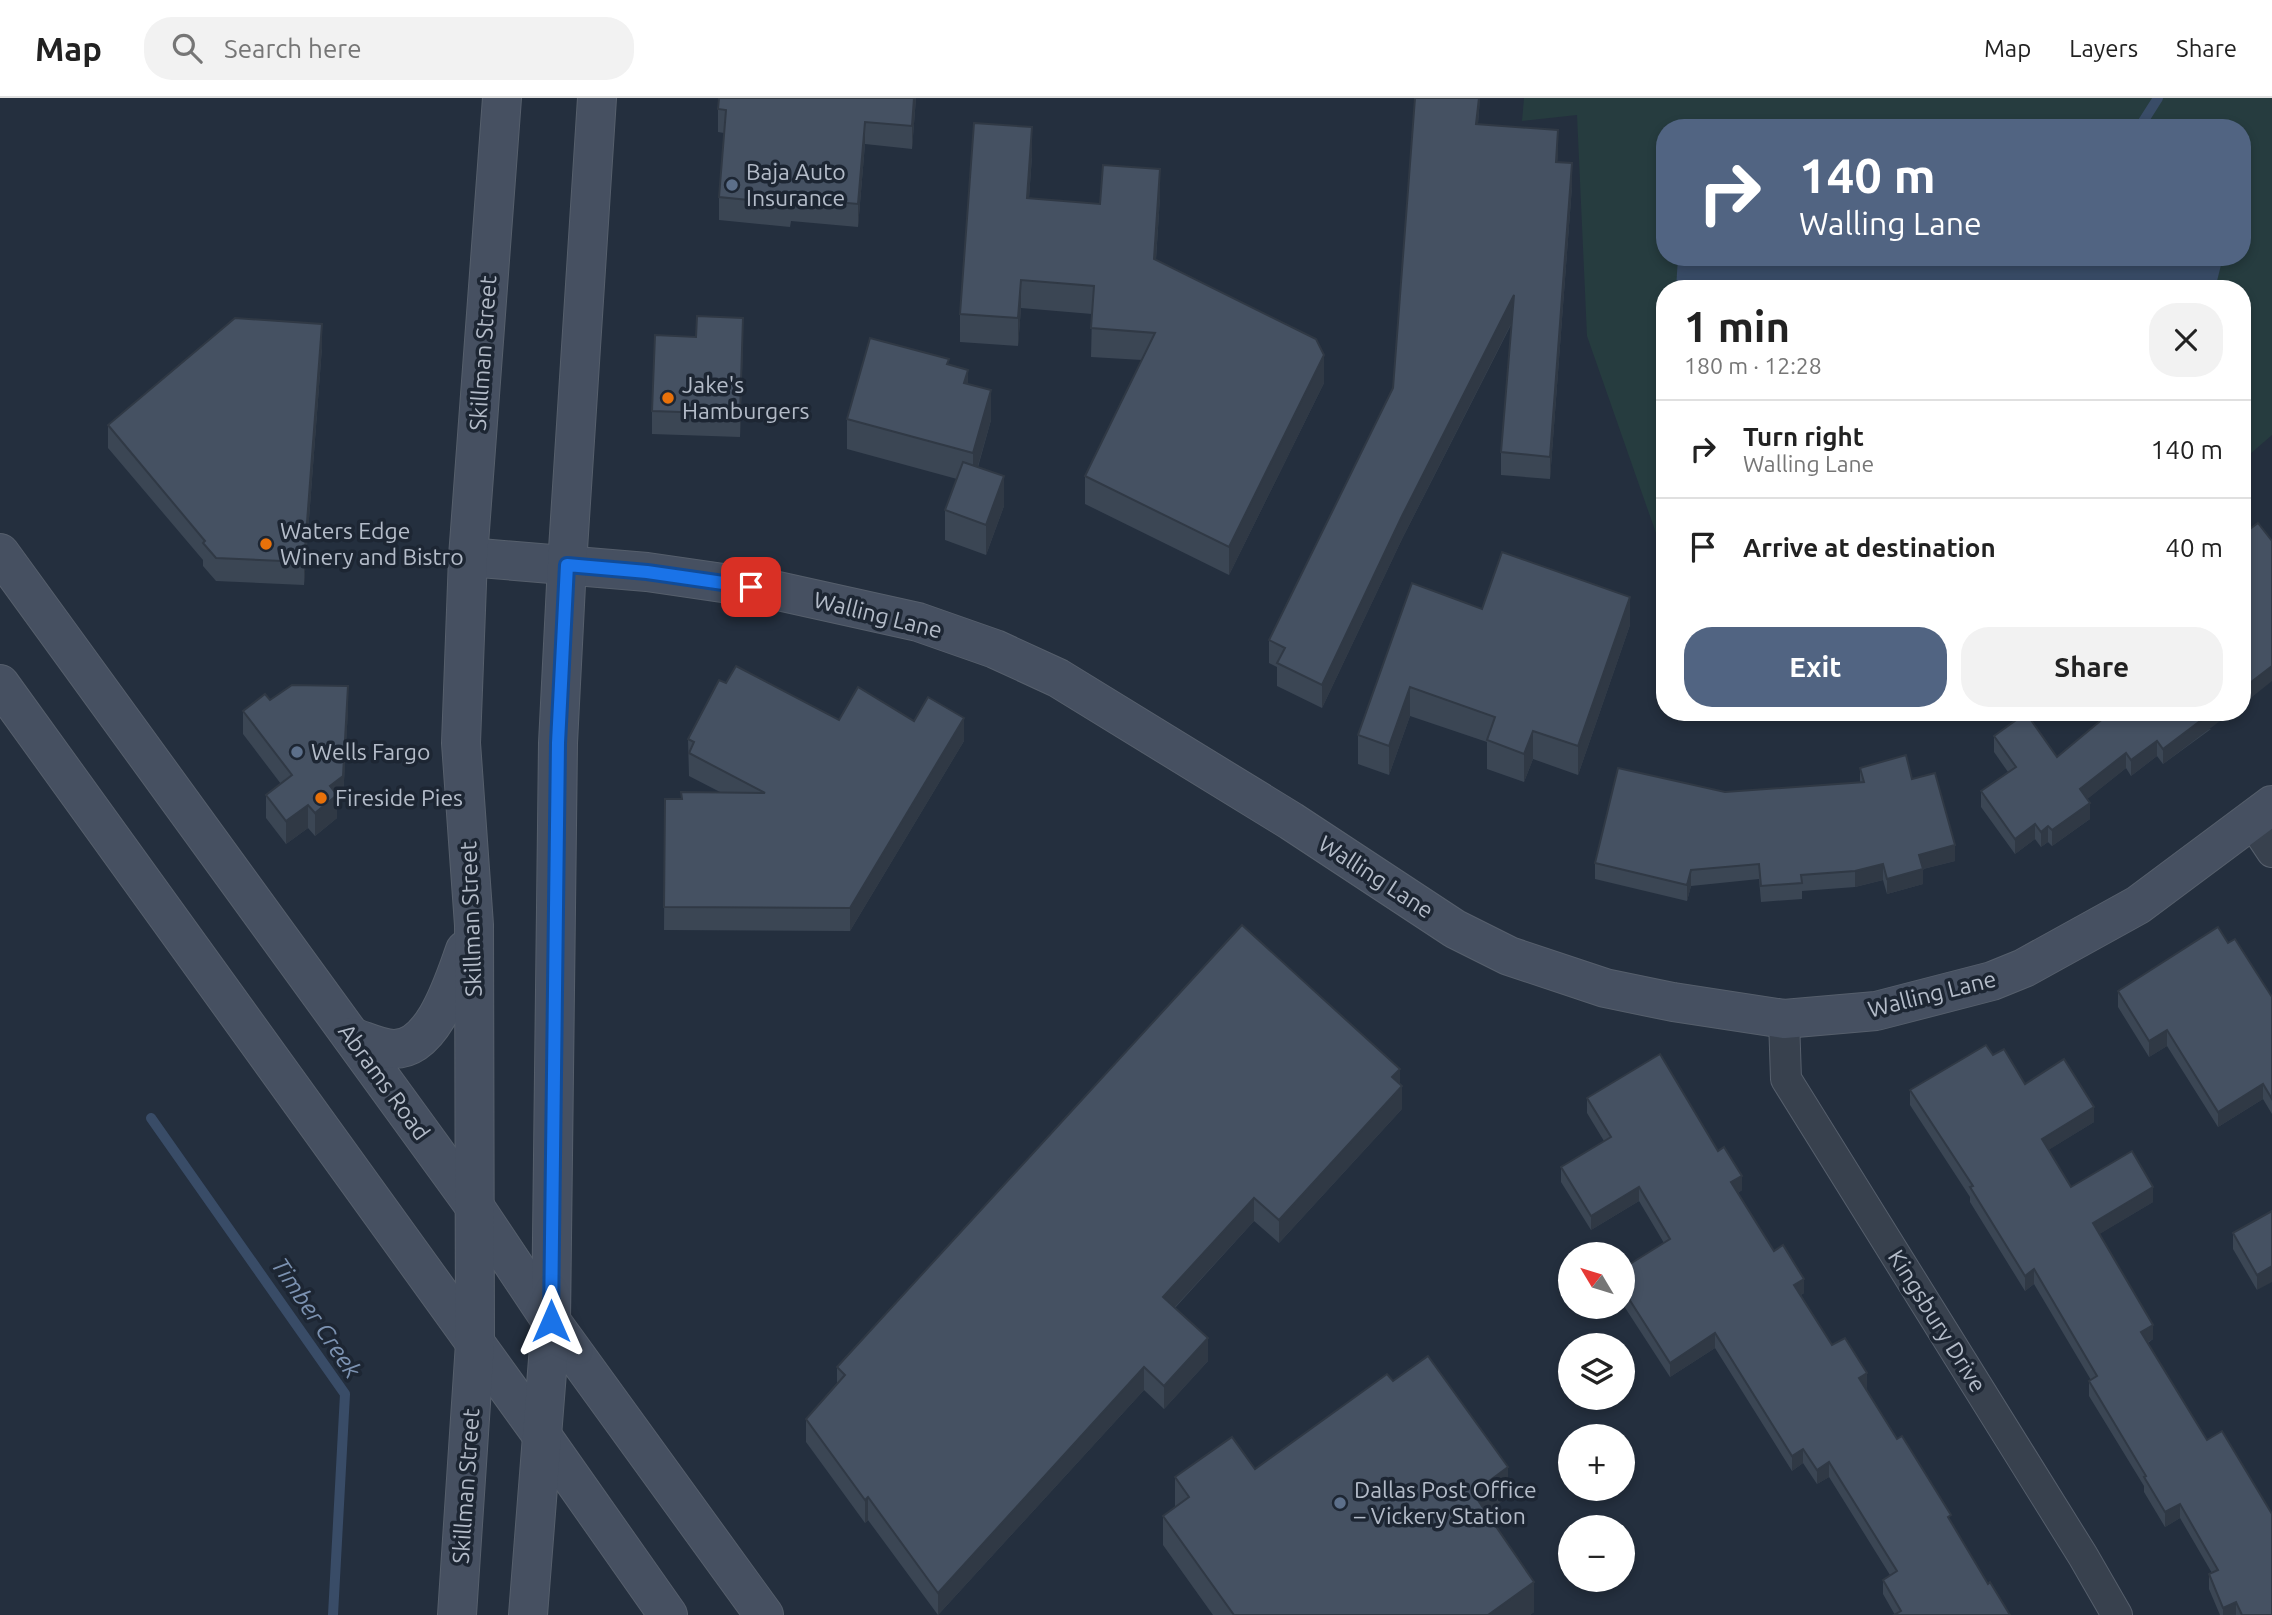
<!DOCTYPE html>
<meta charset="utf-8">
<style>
:root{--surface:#fff;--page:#f2f2f2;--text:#222;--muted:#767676;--line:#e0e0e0;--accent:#516482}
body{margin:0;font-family:Ubuntu,sans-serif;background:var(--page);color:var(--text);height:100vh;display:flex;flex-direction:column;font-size:26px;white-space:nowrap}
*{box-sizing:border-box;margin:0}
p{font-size:23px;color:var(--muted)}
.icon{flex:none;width:38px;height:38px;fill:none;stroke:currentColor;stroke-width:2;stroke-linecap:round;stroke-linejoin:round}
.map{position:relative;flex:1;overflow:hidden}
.details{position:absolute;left:1656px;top:182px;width:595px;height:441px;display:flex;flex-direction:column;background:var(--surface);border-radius:28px;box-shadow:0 4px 10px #0003}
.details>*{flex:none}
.banner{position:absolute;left:1656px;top:21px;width:595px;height:147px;border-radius:28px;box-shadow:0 4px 10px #0003;background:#516482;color:#fff;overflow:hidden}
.needle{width:46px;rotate:308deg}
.buttons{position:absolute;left:1558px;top:1144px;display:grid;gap:14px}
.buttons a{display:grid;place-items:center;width:77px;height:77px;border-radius:50%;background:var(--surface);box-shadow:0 4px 10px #0003;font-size:35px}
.pin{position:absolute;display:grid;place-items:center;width:60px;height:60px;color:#fff;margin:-30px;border-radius:14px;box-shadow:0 4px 10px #0006}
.me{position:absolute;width:77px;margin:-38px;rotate:0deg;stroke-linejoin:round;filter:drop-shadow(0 0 5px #0008)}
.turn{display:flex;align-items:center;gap:24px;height:147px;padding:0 28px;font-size:32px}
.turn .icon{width:91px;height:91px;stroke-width:2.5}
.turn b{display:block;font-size:49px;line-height:60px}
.round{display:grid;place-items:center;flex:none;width:74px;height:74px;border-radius:28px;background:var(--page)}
.overview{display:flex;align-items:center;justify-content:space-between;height:119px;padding:0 28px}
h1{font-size:42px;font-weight:700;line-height:52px}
.cta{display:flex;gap:14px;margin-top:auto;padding:14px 28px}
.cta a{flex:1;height:80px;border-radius:28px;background:var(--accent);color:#fff;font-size:28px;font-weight:700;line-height:80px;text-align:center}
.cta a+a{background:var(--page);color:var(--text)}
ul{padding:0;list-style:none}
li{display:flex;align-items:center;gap:21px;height:98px;padding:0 28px;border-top:2px solid var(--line)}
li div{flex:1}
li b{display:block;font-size:26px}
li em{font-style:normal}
header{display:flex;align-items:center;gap:42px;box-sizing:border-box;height:98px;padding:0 35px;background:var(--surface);border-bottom:2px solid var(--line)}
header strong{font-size:33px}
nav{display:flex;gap:38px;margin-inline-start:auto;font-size:24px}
.search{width:490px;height:63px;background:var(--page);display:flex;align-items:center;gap:18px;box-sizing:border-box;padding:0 24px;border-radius:28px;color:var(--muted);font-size:26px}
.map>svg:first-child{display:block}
.green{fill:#263c3f;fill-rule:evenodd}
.water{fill:#394c67}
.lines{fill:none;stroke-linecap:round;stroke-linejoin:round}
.stream{stroke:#394c67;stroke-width:10}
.street-casing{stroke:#565f6c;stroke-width:32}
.secondary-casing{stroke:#565f6c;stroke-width:40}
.street{stroke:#38414e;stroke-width:30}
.secondary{stroke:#465061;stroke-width:38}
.wall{fill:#3b4654}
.shaded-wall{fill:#303945}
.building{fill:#455162;stroke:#303945;stroke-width:2}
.route-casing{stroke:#114b97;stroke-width:18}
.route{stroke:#1a73e8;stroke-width:12}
.service-dot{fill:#5c6f8a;stroke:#1d2633;stroke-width:2.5}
.food-dot{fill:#e8710a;stroke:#1d2633;stroke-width:2.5}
.labels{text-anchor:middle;stroke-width:7;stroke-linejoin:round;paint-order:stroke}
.poi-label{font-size:23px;fill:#b4bcc9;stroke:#1d2633;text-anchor:start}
.street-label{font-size:23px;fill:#b4bcc9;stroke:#1d2633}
.water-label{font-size:24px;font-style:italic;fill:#7c92b1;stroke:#1d2633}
</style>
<header>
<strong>Map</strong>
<div class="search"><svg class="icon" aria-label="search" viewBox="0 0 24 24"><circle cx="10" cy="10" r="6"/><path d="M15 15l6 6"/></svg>Search here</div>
<nav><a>Map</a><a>Layers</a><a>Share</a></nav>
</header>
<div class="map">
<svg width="2272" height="1517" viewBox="0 0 2272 1517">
<rect width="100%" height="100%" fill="#242f3e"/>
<path class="green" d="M1524,0H2272V337L2242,363V191H1664V458L1587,238L1577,17L1522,23ZM1664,30H2242V159H1664Z"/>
<polygon class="water" points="1678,159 2223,159 2215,191 1676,191"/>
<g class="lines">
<g class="stream">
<polyline points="2139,30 2158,0"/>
<polyline points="151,1020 345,1296 333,1517"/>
</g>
<defs>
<g id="street">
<polyline points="2252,724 2272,754"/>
<polyline points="1784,921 1786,981 2083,1458 2117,1517"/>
</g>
<g id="secondary">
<polyline points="0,455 475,1109 551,1223 764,1517"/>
<polyline points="468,459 647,474 778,493 918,524 995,551 1058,580 1291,723 1455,831 1509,858 1605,890 1673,904 1784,921 1876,913 1992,883 2024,870 2138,807 2272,707"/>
<polyline points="0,586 543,1339 668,1517"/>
<path d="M352,939C365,943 381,951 394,951C434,951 454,882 465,852"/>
<polyline points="457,1517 475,1245 474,827 461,645 468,459 502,0"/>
<polyline points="528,1517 551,1223 558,645 567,467 597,0"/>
</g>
</defs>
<use href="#street" class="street-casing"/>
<use href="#secondary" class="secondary-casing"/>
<use href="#street" class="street"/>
<use href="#secondary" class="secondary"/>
</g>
<g class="wall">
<polygon points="916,0 912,51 865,46 858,129 791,123 790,129 719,122 719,99 724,35 718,34 718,11"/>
<polygon points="1415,0 1480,0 1478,26 1558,55 1557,64 1572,88 1550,381 1501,377 1501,354 1512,225 1402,441 1322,610 1277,588 1277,569 1269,565 1269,542 1393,290"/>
<polygon points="1032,58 1029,100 1100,106 1160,99 1156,162 1324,285 1229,477 1085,406 1085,378 1142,262 1091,259 1092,216 1021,210 1018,248 960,244 960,216"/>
<polygon points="696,239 743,243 740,339 652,336 652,313"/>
<polygon points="322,249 304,487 216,483 203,468 203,462 108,350 108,327"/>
<polygon points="949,266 968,286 991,322 978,369 1004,408 986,457 945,442 945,412 957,381 847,351 847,321"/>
<polygon points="1482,511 1630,527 1578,677 1533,661 1524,684 1487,671 1487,644 1410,618 1389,677 1358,666 1358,637"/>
<polygon points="726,585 839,622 914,623 964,643 850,833 664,832 665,701 681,701 720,694 689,678 688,641"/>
<polygon points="270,602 348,611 343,701 337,705 337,720 315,738 308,730 286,746 266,720 266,697 281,686 243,636 243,613"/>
<polygon points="2211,631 2163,666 2157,658 2131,678 2126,670 2087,701 2090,721 2052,748 2048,744 2041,749 2035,741 2015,756 1981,709 1981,693 2008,674 1994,654 1994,638 2057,659"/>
<polygon points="1860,670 1912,681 1955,763 1923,771 1923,786 1887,796 1883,782 1855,789 1802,793 1802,801 1761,804 1759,781 1691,788 1687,803 1595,781 1595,765 1860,684"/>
<polygon points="2228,845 2272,899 2272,1016 2263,1001 2218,1029 2167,948 2149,959 2118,909 2118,893"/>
<polygon points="1993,957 2025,986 2094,1024 2048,1052 2071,1089 2153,1104 2099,1136 2153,1241 2148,1245 2272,1517 2220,1517 2209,1491 2209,1476 2212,1475 2180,1420 2165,1429 2144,1394 2144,1388 2089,1298 2089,1283 2091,1282 2034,1186 2025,1193 1970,1104 1970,1099 1910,1007 1910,992"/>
<polygon points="1587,1000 1742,1092 1738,1095 1774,1153 1804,1195 1801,1197 1832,1247 1867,1290 1866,1291 1951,1425 1988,1486 1895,1517 1883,1496 1883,1482 1890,1477 1829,1379 1817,1386 1803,1365 1792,1373 1715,1250 1670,1279 1622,1205 1622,1171 1664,1145 1639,1103 1591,1132 1561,1084 1561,1069 1604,1043 1587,1015"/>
<polygon points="1402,1011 1279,1145 1254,1123 1175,1210 1208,1263 1164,1311 1144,1292 938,1517 868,1422 865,1425 806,1344 806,1321 837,1287 837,1269"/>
<polygon points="2272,1113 2257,1192 2233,1151 2233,1135"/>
<polygon points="1393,1283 1508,1399 1486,1414 1534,1514 1530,1517 1213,1517 1163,1447 1163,1418 1175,1409 1175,1379 1255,1371"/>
</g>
<g class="shaded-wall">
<polygon points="914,0 916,0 912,51 912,28"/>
<polygon points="1479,0 1480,0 1476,49 1476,26"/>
<polygon points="865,24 865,46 858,129 858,106"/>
<polygon points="1032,29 1032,58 1027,128 1027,100"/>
<polygon points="1558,32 1558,55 1556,87 1556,64"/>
<polygon points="1572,65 1572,88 1550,381 1550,359"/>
<polygon points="1160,71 1160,99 1154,190 1154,161"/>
<polygon points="1021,182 1021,210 1018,248 1018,220"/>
<polygon points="1514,197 1514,220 1402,441 1322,610 1322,587 1402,418"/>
<polygon points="743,220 743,243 740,339 740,316"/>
<polygon points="322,226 322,249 304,487 304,464"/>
<polygon points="1324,257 1324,285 1229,477 1229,449"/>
<polygon points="968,272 968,301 964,285"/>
<polygon points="991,292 991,322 973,385 973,355"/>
<polygon points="1004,378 1004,408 986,457 986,427"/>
<polygon points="1630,499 1630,527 1578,677 1578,648"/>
<polygon points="2272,568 2272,583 2242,607 2242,591"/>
<polygon points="348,588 348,611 343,701 337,705 337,720 315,738 315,715 330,688"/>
<polygon points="1410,589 1410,618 1389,677 1389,648"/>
<polygon points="2212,614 2232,614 2163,666 2163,651"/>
<polygon points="964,620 964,643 850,833 850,810"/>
<polygon points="1533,633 1533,661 1524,684 1524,656"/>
<polygon points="2157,643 2157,658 2131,678 2131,662"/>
<polygon points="2126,655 2126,670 2080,707 2080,691"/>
<polygon points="2090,705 2090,721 2052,748 2052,732"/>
<polygon points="308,707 308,730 286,746 286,723"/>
<polygon points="2035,726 2035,741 2015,756 2015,741"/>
<polygon points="2048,728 2048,744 2041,749 2041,734"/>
<polygon points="1955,747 1955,763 1923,771 1923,786 1887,796 1887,781 1919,757"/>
<polygon points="1883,766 1883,782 1855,789 1855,773"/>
<polygon points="1691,772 1691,788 1687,803 1687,787"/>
<polygon points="2167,932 2167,948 2149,959 2149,943"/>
<polygon points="1400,971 1400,990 1402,988 1402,1011 1279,1145 1279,1122 1392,979"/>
<polygon points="2263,986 2263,1001 2218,1029 2218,1014"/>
<polygon points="2094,1009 2094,1024 2042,1056 2042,1041"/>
<polygon points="1742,1078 1742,1092 1731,1099 1731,1084"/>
<polygon points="1639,1089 1639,1103 1591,1132 1591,1118"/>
<polygon points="2153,1089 2153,1104 2093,1140 2093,1125"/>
<polygon points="1254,1100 1254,1123 1163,1222 1163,1199"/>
<polygon points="2272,1168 2272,1184 2257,1192 2257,1177"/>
<polygon points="2034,1171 2034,1186 2025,1193 2025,1178"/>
<polygon points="1804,1181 1804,1195 1794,1201 1794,1187"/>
<polygon points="2153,1227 2153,1241 2141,1248 2141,1234"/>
<polygon points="1715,1235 1715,1250 1670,1279 1670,1265"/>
<polygon points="1208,1240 1208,1263 1164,1311 1164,1288"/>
<polygon points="1144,1269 1144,1292 938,1517 938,1495"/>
<polygon points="1867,1275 1867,1290 1859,1295 1859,1280"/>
<polygon points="1803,1351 1803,1365 1792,1373 1792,1358"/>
<polygon points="1829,1364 1829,1379 1817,1386 1817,1372"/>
<polygon points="1508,1369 1508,1399 1473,1424 1473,1395"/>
<polygon points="868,1399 868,1422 865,1425 865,1402"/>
<polygon points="2180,1406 2180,1420 2165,1429 2165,1414"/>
<polygon points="1534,1484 1534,1514 1530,1517 1488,1517"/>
<polygon points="2236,1504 2236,1517 2223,1517 2223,1510"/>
</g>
<g class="building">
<polygon points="719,0 914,0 912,28 865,24 858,106 791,100 790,106 719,99 726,12 718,11"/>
<polygon points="1415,0 1479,0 1476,26 1558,32 1556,64 1572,65 1550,359 1501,354 1514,197 1402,418 1322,587 1277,565 1285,550 1269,542 1393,290"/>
<polygon points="974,25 1032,29 1027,100 1100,106 1103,67 1160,71 1154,161 1316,241 1324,257 1229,449 1085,378 1155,235 1091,230 1094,188 1021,182 1018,220 960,216"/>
<polygon points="697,218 743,220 740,316 652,313 655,237 696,239"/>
<polygon points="235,220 322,226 304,464 216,460 203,445 205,443 108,327"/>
<polygon points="870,240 949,261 947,266 968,272 964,285 991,292 973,355 847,321"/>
<polygon points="963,364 1004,378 986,427 945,412"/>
<polygon points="2258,425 2272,443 2272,568 2242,591 2242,437"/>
<polygon points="1502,454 1630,499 1578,648 1533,633 1524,656 1487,642 1495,619 1410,589 1389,648 1358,637 1412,485 1482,511"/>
<polygon points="736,568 839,622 858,589 914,623 928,599 964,620 850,810 664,809 665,701 682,701 681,694 765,695 689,655 694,644 688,641 719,582 726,585"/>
<polygon points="292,587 348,588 343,678 330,688 337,697 315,715 308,707 286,723 266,697 292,677 243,613 265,596 270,602"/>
<polygon points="2111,614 2212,614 2163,651 2157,643 2131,662 2126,655 2080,691 2090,705 2052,732 2048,728 2041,734 2035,726 2015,741 1981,693 2016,669 1994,638 2026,615 2057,659"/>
<polygon points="1906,657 1912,681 1935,675 1955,747 1919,757 1923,771 1887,781 1883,766 1855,773 1801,777 1802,785 1761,788 1759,766 1691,772 1687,787 1595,765 1618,670 1725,694 1864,684 1860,670"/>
<polygon points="1242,827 1400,971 1392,979 1402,988 1279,1122 1254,1100 1163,1199 1208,1240 1164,1288 1144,1269 938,1495 868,1399 865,1402 806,1321 845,1277 837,1269"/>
<polygon points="2218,829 2228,845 2235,841 2272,899 2272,1001 2263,986 2218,1014 2167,932 2149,943 2118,893"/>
<polygon points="1986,947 1993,957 2004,951 2025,986 2064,961 2094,1009 2042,1041 2071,1089 2132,1053 2153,1089 2093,1125 2153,1227 2141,1234 2207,1342 2222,1333 2272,1416 2272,1517 2242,1517 2236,1504 2223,1510 2209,1476 2218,1472 2180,1406 2165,1414 2144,1379 2146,1378 2089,1283 2097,1278 2034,1171 2025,1178 1970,1089 1973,1088 1910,992"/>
<polygon points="1660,956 1718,1053 1724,1049 1742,1078 1731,1084 1774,1153 1783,1147 1804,1181 1794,1187 1832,1247 1845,1240 1867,1275 1859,1280 1897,1341 1902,1338 1951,1417 1948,1419 1988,1486 1990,1484 2010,1517 1894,1517 1901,1513 1883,1482 1897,1473 1829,1364 1817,1372 1803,1351 1792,1358 1715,1235 1670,1265 1622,1190 1622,1171 1670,1141 1639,1089 1591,1118 1561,1069 1611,1039 1587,1000"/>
<polygon points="2272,1113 2272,1168 2257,1177 2233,1135"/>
<polygon points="1428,1258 1508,1369 1473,1395 1534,1484 1488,1517 1234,1517 1163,1418 1189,1399 1175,1379 1232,1339 1255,1371 1387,1276 1393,1283"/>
</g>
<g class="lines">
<defs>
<polyline id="route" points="551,1223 558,645 567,467 647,474 751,489"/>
</defs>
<use href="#route" class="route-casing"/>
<use href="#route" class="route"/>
</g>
<g class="service-dot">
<circle cx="732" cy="87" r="7"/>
<circle cx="297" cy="654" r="7"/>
<circle cx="1340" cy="1405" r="7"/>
</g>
<g class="food-dot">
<circle cx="668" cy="300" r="7"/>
<circle cx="266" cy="446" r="7"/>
<circle cx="321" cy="700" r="7"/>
</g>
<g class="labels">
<g class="poi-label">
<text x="746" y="82">Baja Auto<tspan x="746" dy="26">Insurance</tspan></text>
<text x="682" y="295">Jake's<tspan x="682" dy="26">Hamburgers</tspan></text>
<text x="280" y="441">Waters Edge<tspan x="280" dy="26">Winery and Bistro</tspan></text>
<text x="311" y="662">Wells Fargo</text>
<text x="335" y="708">Fireside Pies</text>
<text x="1354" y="1400">Dallas Post Office<tspan x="1354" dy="26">– Vickery Station</tspan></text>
</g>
<g class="street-label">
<text transform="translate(483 255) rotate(-86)" y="8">Skillman Street</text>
<text transform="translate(878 517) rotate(14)" y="8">Walling Lane</text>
<text transform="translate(1376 779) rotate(33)" y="8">Walling Lane</text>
<text transform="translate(471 821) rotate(-92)" y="8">Skillman Street</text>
<text transform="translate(1932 896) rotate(-14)" y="8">Walling Lane</text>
<text transform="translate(384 984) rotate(54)" y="8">Abrams Road</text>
<text transform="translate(1937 1223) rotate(58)" y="8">Kingsbury Drive</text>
<text transform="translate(466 1388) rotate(-86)" y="8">Skillman Street</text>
</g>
<g class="water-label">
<text transform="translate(316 1220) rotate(56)" y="8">Timber Creek</text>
</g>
</g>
</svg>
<div class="buttons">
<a><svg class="needle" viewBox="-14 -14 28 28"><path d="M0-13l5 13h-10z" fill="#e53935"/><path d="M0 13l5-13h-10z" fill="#767676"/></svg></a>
<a><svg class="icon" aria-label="layers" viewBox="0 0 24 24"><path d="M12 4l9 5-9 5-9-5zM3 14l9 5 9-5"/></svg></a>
<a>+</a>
<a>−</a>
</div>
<div class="pin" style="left:751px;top:489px;background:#d93025"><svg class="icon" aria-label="arrive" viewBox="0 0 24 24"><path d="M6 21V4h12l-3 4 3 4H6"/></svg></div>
<svg class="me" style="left:551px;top:1223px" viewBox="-20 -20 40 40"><path d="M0-17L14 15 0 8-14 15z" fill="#1a73e8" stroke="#fff" stroke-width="4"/></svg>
<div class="banner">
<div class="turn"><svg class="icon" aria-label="right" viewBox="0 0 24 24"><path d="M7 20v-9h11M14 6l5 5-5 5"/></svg><div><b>140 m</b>Walling Lane</div></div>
</div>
<section class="details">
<div class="overview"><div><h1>1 min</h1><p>180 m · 12:28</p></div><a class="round"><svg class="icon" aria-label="close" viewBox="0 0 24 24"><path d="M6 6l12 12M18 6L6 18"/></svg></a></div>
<ul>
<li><svg class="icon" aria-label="right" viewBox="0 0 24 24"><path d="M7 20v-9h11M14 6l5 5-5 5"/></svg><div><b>Turn right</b><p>Walling Lane</p></div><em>140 m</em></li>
<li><svg class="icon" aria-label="arrive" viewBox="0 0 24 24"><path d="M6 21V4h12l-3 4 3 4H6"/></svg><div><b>Arrive at destination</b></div><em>40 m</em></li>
</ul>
<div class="cta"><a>Exit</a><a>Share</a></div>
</section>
</div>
